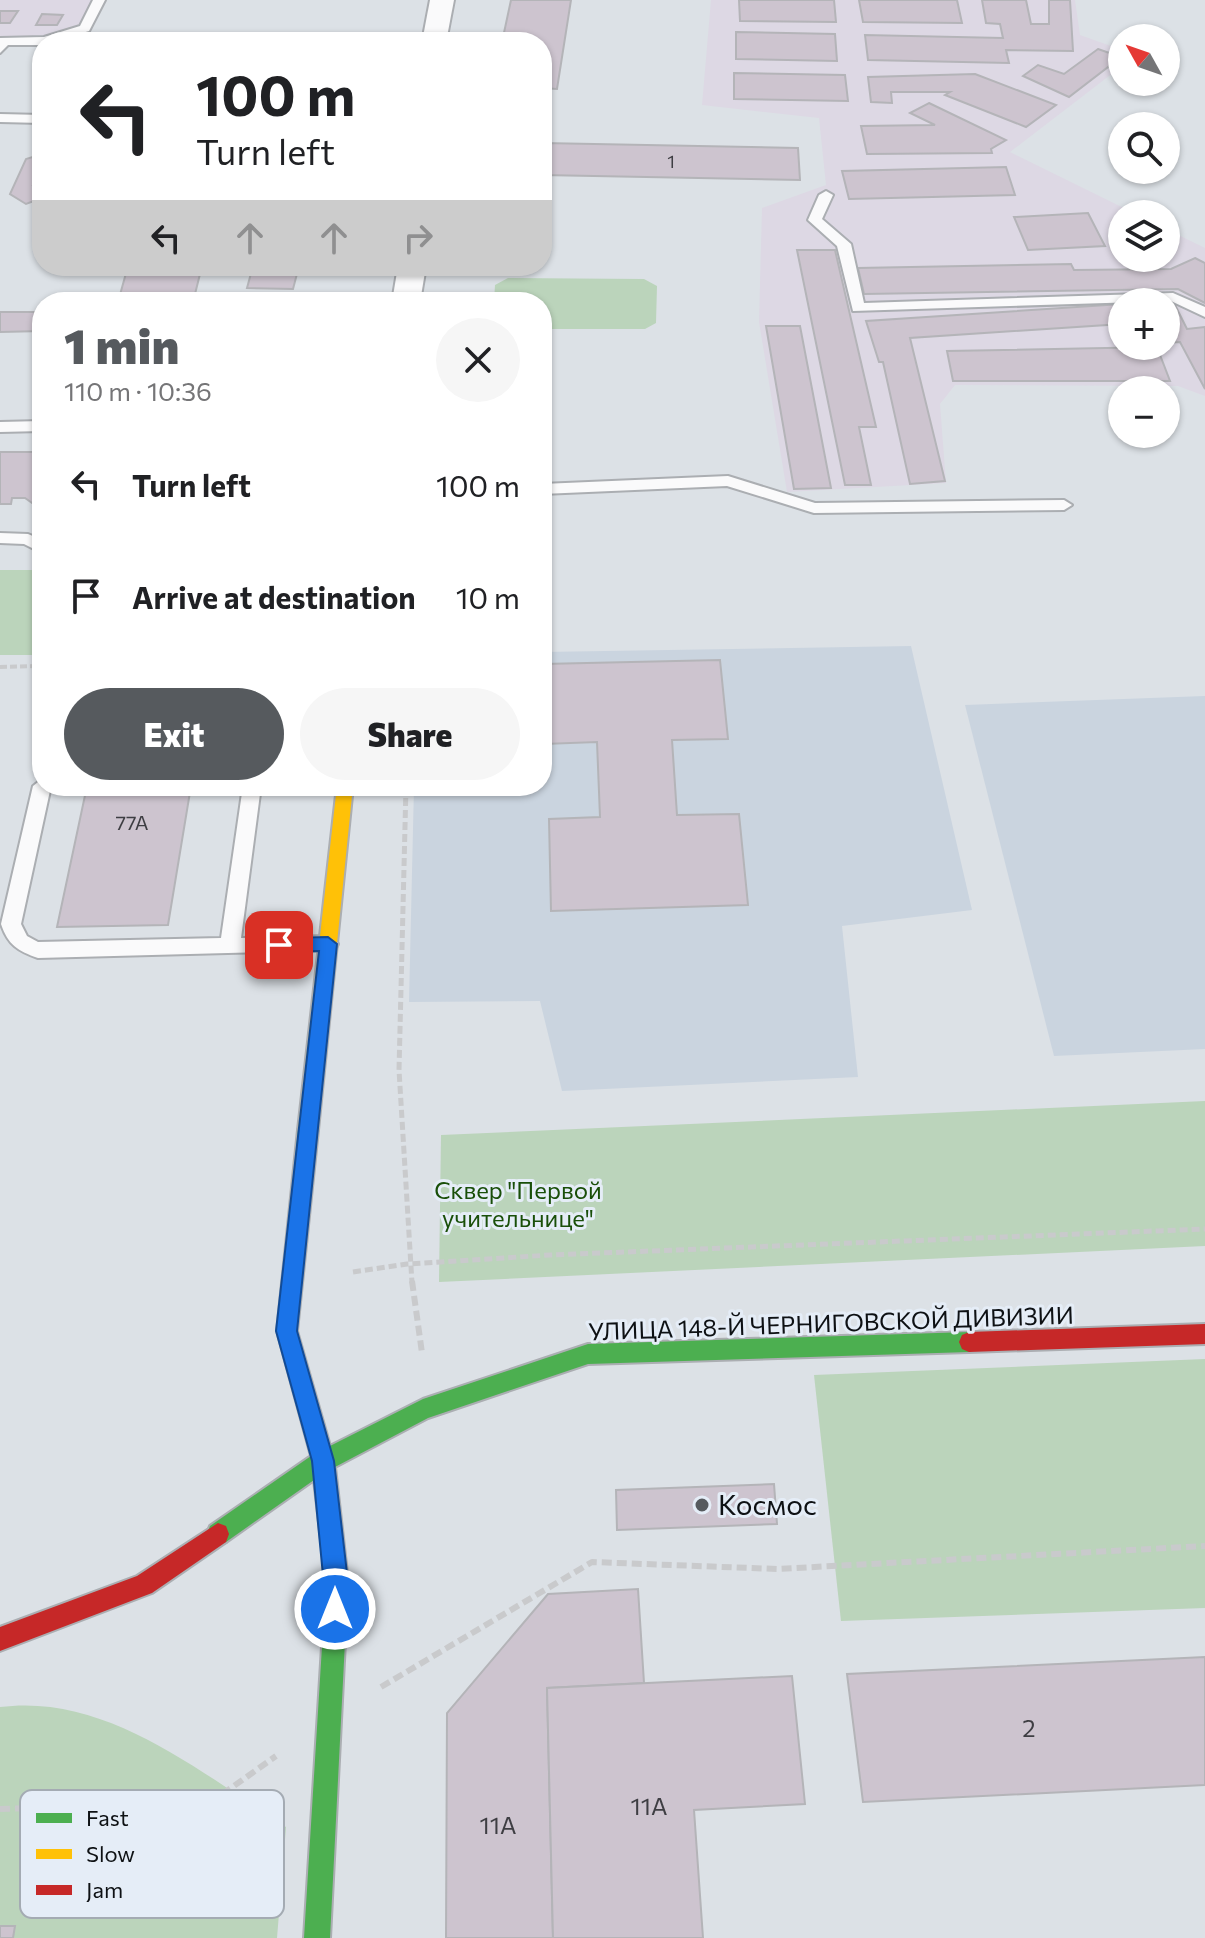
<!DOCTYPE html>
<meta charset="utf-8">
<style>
:root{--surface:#fff;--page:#f6f6f6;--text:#202124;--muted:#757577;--accent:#565a5e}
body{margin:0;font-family:Commissioner,sans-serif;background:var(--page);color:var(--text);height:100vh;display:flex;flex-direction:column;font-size:30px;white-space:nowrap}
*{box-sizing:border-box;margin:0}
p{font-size:26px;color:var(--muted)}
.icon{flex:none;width:44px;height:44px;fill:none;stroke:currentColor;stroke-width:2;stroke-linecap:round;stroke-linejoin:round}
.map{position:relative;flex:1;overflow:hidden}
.details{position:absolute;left:32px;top:292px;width:520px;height:504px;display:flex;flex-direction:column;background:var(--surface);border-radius:32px;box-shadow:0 2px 6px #0004}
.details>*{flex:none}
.hud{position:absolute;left:32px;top:32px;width:520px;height:244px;border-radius:32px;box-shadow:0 2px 6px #0004;background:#fff;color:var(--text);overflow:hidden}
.needle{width:52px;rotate:310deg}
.tools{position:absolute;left:1108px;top:24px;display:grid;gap:16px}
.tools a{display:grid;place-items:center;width:72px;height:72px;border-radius:50%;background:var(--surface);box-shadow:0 2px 6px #0004;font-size:40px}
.pin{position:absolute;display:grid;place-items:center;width:68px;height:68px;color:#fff;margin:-34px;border-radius:16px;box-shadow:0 4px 12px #0006}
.me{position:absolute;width:88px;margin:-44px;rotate:0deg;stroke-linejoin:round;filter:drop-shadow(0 0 6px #0008)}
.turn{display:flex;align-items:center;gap:28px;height:168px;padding:0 32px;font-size:36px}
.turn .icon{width:104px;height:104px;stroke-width:2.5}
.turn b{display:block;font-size:56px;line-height:68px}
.lanes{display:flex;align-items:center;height:76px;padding:0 32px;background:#0003;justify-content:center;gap:40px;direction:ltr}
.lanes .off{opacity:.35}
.round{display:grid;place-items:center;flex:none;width:84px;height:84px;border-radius:42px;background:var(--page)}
.head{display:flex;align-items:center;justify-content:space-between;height:136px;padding:0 32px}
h1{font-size:48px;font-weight:800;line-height:60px;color:var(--accent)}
.button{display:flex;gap:16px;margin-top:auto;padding:16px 32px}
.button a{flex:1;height:92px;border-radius:48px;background:var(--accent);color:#fff;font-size:32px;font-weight:800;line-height:92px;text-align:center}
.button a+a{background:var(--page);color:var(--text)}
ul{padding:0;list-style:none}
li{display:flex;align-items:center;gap:24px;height:112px;padding:0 32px}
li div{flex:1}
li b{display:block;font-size:30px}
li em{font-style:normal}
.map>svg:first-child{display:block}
.industrial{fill:#ddd8e4;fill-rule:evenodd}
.built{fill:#cad4df}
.green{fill:#bbd4bb}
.building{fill:#cdc4cf;stroke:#b4b4b8;stroke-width:2}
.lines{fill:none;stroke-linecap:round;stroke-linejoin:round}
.lane-casing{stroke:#abaeb2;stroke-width:4}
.street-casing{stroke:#abaeb2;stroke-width:4}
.fast-casing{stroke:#abaeb2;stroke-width:4}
.slow-casing{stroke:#abaeb2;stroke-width:4}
.jam-casing{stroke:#abaeb2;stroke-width:4}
.path-far2{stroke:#c9cacc;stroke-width:4;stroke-dasharray:7 3;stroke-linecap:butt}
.path-far1{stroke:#c9cacc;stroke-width:5;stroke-dasharray:8 4;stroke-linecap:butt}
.path{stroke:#c9cacc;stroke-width:6;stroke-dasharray:10 5;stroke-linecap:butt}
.lane{fill:#fafafb;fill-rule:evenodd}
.street{fill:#fafafb;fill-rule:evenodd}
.fast{fill:#4caf50;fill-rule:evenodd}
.slow{fill:#ffc107;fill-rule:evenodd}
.jam{fill:#c62828;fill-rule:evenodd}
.route{fill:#1a73e8;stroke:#114b97;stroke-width:2}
.poi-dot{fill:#565a5e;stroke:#e5edf7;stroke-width:3}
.labels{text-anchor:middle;stroke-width:6;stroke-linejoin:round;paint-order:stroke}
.far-number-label{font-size:18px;fill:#3e3e43}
.number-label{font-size:20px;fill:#3e3e43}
.park-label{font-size:24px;fill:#194f09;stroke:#e5edf7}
.street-label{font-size:24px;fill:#0e1114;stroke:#e5edf7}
.near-number-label{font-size:24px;fill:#3e3e43}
.near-poi-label{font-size:28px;fill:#0e1114;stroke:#e5edf7;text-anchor:start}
.key{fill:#e5edf7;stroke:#a4abb3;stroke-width:2}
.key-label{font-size:22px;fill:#0e1114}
</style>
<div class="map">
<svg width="1205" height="1938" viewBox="0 0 1205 1938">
<rect width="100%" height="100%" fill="#dce1e6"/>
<g class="industrial">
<polygon points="0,0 99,0 85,28 45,41 0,41"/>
<path d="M711,0H1075L1080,35L1122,50V66L1010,152L1136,214H1122V258H1166V229L1205,248V396L1178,386L955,385L940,404L946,483L787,492L759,322L762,208L826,185L819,118L702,105ZM1122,302H1166V346H1122Z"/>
</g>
<g class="built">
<polygon points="911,646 972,910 842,926 858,1077 562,1091 540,1001 409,1002 414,786 542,786 542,652"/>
<polygon points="1205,696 1205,1049 1054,1056 965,705"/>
</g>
<g class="green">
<polygon points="508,278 644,279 657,286 656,323 645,329 542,329 542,302 494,302 495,285"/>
<polygon points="0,570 42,570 42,623 34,655 0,655"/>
<polygon points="1205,1101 1205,1246 439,1282 441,1135"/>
<polygon points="1205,1359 1205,1608 841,1621 814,1375"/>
<path d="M0,1707C107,1693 201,1773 286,1827L277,1938H0Z"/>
</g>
<g class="building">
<polygon points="511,0 571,0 557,89 542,88 542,42 502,42"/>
<polygon points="739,0 834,0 836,22 740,21"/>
<polygon points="859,0 957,0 962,23 863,22"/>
<polygon points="982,0 1026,0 1031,24 1049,24 1049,0 1070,0 1073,51 1006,50 1009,63 868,60 865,35 1003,38 1000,24 986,23"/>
<polygon points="0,11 18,11 10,23 0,23"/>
<polygon points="42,14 63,15 57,25 36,25"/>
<polygon points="736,32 835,34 837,61 736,59"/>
<polygon points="1098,49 1121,57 1069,97 1023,76 1038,65 1064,74"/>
<polygon points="734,73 845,75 848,101 734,99"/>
<polygon points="975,74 1056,105 1026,127 945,95 950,92 891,92 892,103 871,102 868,77"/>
<polygon points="929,103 1006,140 991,149 992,153 867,154 861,126 935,125 910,113"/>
<polygon points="542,143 798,148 800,180 542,175"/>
<polygon points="42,154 42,165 33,185 42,185 42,198 26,204 10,194 26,159"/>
<polygon points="1006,167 1015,195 849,199 842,171"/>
<polygon points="1088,213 1105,246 1028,250 1014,217"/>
<polygon points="797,250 835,250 876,427 859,427 871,485 845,485"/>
<polygon points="1195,258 1205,263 1205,303 1178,289 864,294 858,268 1071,264 1074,270 1171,269"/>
<polygon points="128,266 202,266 193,302 118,302"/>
<polygon points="253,266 299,266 293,289 247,288"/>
<polygon points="1173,301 1187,329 1205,327 1205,389 1180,342 1166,343 1166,302 1160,302"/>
<polygon points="1122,304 1122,324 910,338 945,481 910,484 883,362 879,362 866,321"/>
<polygon points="0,312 42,312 42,331 0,332"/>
<polygon points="766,326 800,326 831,488 794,489"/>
<polygon points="1157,347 1170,381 953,381 947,351"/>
<polygon points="0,452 42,452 42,510 25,498 12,498 11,504 0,504"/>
<polygon points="720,660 728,739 672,740 677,815 739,814 748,905 551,911 549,819 600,817 597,742 544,744 543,664"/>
<polygon points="87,786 191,786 168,925 57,927"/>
<polygon points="774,1484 777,1524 617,1530 616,1490"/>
<polygon points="638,1589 644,1683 547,1688 553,1938 446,1938 447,1713 548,1594"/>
<polygon points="1205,1657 1205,1785 863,1802 847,1674"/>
<polygon points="792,1676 805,1804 694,1810 703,1938 553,1938 547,1688"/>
<polygon points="0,1926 15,1926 13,1938 0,1938"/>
</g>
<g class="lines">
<defs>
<g id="lane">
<polygon points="93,0 105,0 89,31 42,45 8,45 0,53 0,38 44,37 80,26"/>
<polygon points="0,114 42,115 42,123 0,122"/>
<polygon points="826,191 833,195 822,219 851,244 864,303 1173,293 1205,307 1205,317 1171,301 853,311 837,246 808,220 819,195"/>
<polygon points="42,421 42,431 0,432 0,422"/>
<polygon points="728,476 815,503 1064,500 1072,505 1064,510 814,513 727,486 542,494 542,484"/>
<polygon points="0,533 28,534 42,540 42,553 24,544 0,543"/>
<path d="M42,779V786H51L21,924L27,936L38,942L221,938L243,786H261L241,938L328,936L335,938L338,944L335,950L38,958C18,951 8,945 1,924L33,786Z"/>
</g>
<g id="street">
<polygon points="430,0 454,0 446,42 422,42"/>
<polygon points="398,266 426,266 420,302 392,302"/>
</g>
<polygon id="fast" points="308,1122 315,1124 318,1130 297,1331 330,1446 423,1399 588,1344 969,1332 976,1335 979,1342 976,1349 969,1352 588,1364 428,1418 335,1467 348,1582 330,1938 304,1938 326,1582 314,1480 226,1542 218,1545 210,1542 207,1534 210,1526 311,1456 277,1331 298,1130 301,1124"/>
<polygon id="slow" points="337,786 353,786 318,1130 315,1136 308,1138 301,1136 298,1130"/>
<g id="jam">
<polygon points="1205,1324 1205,1344 969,1352 962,1349 959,1342 962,1335 969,1332"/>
<polygon points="218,1523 226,1526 229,1534 226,1542 152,1593 0,1651 0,1627 137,1576"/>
</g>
</defs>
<use href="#lane" class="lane-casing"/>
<use href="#street" class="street-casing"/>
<use href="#fast" class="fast-casing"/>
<use href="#slow" class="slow-casing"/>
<use href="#jam" class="jam-casing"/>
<polyline class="path-far2" points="0,667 42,666"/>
<g class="path-far1">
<polyline points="406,786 399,1070 412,1283"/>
<polyline points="353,1272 407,1264 550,1255 1205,1229"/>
</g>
<g class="path">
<polyline points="412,1281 422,1353"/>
<polyline points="381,1687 592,1562 777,1569 1205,1546"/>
<polyline points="0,1809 210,1803 276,1756"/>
</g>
<use href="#lane" class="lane"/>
<use href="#street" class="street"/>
<use href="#fast" class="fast"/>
<use href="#slow" class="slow"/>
<use href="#jam" class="jam"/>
</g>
<polygon class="route" points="328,937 337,944 297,1331 334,1461 348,1582 344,1617 335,1621 327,1617 312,1461 276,1331 319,951 279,952 270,945 279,938"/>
<circle class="poi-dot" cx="702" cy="1505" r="8"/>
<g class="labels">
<g class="far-number-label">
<text x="671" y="168">1</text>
</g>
<g class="number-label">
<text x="132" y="830">77А</text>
</g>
<g class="park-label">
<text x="518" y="1199">Сквер "Первой<tspan x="518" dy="28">учительнице"</tspan></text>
</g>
<g class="street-label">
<text transform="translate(831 1324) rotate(-2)" y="8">УЛИЦА 148-Й ЧЕРНИГОВСКОЙ ДИВИЗИИ</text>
</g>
<g class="near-number-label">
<text x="1029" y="1737">2</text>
<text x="649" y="1815">11А</text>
<text x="498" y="1834">11А</text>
</g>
<g class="near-poi-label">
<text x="718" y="1515">Космос</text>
</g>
</g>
<rect x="20" y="1790" width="264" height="128" rx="12" class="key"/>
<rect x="36" y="1813" width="36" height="10" fill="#4caf50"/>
<rect x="36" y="1849" width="36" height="10" fill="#ffc107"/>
<rect x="36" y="1885" width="36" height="10" fill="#c62828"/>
<g class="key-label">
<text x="86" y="1826">Fast</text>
<text x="86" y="1862">Slow</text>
<text x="86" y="1898">Jam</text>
</g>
</svg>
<div class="tools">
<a><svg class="needle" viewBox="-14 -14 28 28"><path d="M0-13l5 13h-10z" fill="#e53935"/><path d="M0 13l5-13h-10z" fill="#757577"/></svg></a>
<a><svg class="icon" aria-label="search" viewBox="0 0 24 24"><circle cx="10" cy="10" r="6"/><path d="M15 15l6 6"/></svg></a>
<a><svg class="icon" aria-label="layers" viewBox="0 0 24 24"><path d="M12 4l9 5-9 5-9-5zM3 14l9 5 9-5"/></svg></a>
<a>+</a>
<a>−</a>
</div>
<div class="pin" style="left:279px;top:945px;background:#d93025"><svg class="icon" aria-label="arrive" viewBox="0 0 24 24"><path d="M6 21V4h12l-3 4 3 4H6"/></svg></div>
<svg class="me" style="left:335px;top:1609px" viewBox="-20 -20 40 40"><circle r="17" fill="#1a73e8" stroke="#fff" stroke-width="3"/><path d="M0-11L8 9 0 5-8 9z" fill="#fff"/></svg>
<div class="hud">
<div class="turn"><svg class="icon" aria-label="left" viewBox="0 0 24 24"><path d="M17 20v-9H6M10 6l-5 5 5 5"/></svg><div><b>100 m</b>Turn left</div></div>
<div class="lanes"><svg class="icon" aria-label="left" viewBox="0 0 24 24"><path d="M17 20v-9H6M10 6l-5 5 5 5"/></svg><svg class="icon off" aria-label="ahead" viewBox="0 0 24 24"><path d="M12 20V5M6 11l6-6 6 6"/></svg><svg class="icon off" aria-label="ahead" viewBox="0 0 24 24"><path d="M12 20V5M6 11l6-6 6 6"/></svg><svg class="icon off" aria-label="right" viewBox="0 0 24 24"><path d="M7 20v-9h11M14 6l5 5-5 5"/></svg></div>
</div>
<section class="details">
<div class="head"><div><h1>1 min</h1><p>110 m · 10:36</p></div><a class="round"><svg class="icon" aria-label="close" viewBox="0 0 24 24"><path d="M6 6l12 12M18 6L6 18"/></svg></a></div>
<ul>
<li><svg class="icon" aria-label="left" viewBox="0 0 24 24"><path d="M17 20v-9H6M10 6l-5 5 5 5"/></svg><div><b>Turn left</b></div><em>100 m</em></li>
<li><svg class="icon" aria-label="arrive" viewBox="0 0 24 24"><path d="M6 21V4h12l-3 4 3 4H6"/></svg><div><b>Arrive at destination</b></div><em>10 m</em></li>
</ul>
<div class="button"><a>Exit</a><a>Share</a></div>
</section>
</div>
